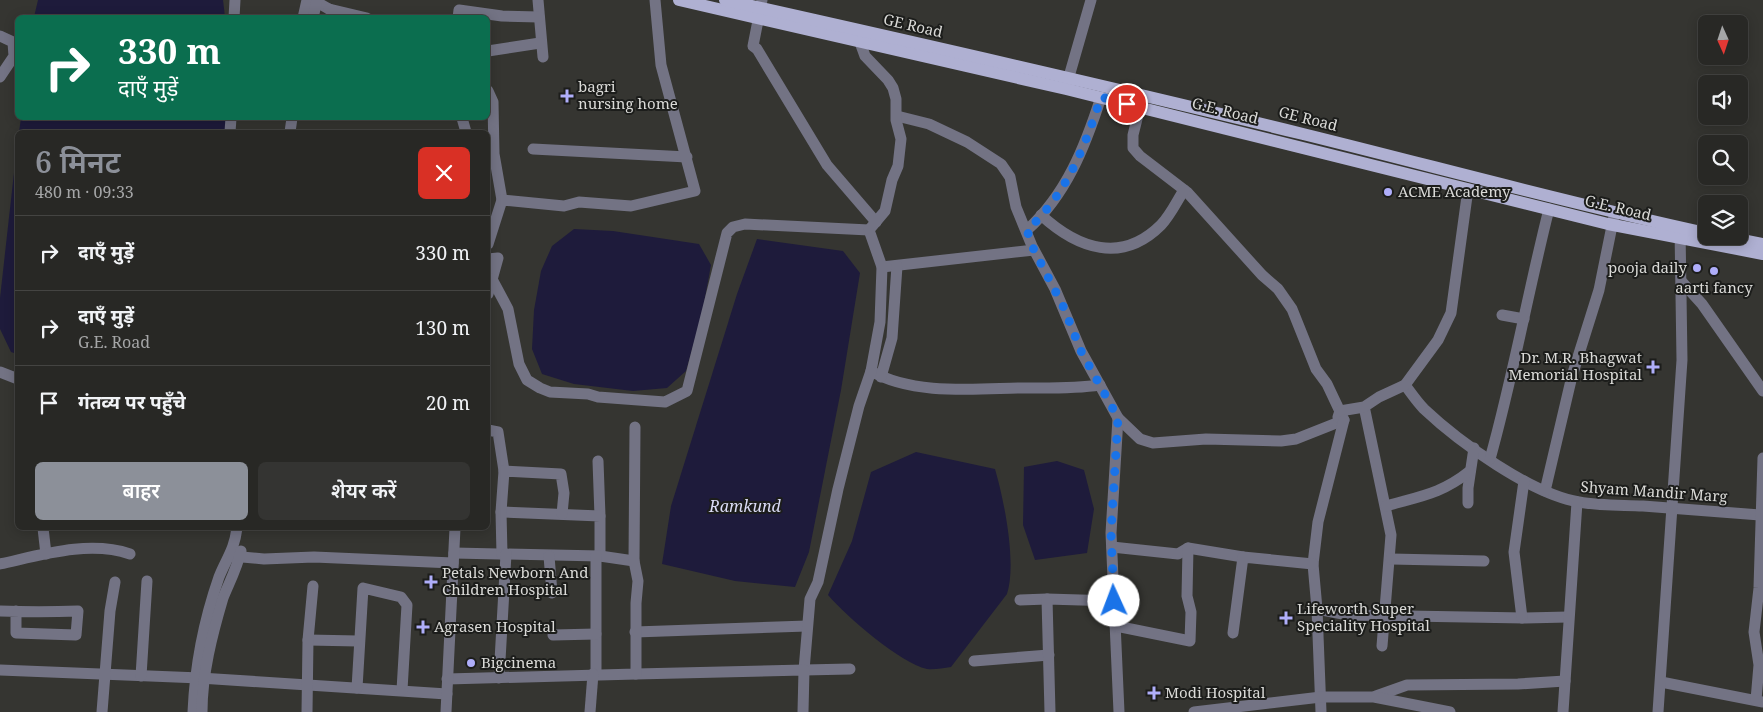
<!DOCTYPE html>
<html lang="hi">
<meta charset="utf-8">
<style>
:root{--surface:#282825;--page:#343432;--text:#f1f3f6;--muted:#a5a6a7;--line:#444442;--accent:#8c9099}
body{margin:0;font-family:"Noto Serif","Noto Sans Devanagari",serif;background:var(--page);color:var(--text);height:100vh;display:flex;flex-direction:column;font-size:19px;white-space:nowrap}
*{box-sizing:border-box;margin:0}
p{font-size:16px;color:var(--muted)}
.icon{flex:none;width:28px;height:28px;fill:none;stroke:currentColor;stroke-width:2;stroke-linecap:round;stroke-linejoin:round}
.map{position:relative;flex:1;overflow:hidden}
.drawer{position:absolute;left:15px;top:130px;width:475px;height:400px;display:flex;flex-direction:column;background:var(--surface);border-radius:8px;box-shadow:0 2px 12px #0003,0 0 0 1px var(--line)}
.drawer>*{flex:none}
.hud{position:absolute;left:15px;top:15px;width:475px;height:105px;border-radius:8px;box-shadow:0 2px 12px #0003,0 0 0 1px var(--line);background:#0b6e4f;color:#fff;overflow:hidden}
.needle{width:32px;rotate:177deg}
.fabs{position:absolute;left:1698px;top:15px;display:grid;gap:10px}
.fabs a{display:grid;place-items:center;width:50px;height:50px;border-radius:8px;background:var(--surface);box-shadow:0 2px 12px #0003,0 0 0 1px var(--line);font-size:25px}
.pin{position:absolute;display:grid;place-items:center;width:42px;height:42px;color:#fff;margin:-21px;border:2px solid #fff;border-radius:50%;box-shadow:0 1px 5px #0007}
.me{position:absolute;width:55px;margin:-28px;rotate:358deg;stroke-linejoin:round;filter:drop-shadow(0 0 4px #0008)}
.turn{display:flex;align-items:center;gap:18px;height:105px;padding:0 20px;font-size:22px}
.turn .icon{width:65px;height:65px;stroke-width:2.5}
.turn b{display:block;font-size:35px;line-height:42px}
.round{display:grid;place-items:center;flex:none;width:52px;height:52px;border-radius:8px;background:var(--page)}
.overview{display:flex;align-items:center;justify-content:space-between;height:85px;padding:0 20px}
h1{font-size:30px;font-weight:600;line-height:38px;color:var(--accent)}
.action{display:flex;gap:10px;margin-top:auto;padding:10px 20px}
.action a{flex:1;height:58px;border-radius:8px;background:var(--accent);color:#fff;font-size:20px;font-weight:600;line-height:58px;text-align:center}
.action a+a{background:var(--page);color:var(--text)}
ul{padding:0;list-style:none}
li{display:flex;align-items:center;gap:15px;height:75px;padding:0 20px;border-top:1px solid var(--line)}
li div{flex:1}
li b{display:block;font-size:19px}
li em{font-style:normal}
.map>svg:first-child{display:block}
.water{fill:#1e1b3b}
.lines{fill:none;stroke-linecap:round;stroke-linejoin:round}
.minor{stroke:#737384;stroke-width:11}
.major{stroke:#afb0d2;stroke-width:12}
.route{stroke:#1a73e8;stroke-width:9;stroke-dasharray:0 16.2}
.poi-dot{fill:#afaefa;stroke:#1c1d1b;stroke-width:2}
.labels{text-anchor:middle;stroke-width:4;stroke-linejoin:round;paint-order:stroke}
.street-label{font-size:15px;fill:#dadad7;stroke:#1c1d1b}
.poi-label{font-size:15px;fill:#dadad7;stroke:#1c1d1b;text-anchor:start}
.water-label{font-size:16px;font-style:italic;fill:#dadbf5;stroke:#1c1d1b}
</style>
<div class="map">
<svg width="1763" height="712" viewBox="0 0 1763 712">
<rect width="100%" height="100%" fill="#353531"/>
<g class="water">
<polygon points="38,0 223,0 225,17 34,17"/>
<polygon points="21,118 229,118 229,132 19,132"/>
<polygon points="17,146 18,354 17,354 11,352 0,329 0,298"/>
<polygon points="574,229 613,231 699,244 711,265 702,314 686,371 667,388 633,391 574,384 542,374 532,349 534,310 541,271 552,246"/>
<polygon points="757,239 843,251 860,273 841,390 809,552 795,587 735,581 662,564 671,506 737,294"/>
<path d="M916,452L995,469C1004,500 1017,563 1007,594L951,667C943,668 934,670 927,669C900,663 847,617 828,595L852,541L871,472Z"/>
<polygon points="1057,461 1084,470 1094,509 1087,553 1035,560 1023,525 1024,467"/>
</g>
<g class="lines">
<g class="minor">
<polyline points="313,0 336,13"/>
<polyline points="538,0 543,57"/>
<polyline points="762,0 753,46 757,49 827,165 876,222"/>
<polyline points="329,9 367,18"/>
<polyline points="234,18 235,0"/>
<polyline points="303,18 307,0"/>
<polyline points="313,18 317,0"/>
<polyline points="458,18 459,10 502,16 539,17"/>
<polyline points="0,36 13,42 14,56 0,77"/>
<polyline points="488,51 540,43"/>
<polyline points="1066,87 1091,0"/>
<polyline points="488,91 493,102 494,154 502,200"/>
<polyline points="897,116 929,124 967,142 1001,164 1010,177 1016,207 1032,246 1055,289 1081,351 1118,418 1140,439 1153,443 1206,439 1281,441 1296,439 1344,420 1327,384 1316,369 1292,309 1278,289 1262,275 1187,192 1140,156 1133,148 1133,135 1140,107"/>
<polyline points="462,118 466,132"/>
<polyline points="230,132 231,118"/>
<polyline points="290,132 292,118"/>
<polyline points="533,149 687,157"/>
<path d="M1041,215C1078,249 1122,264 1161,225C1170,216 1177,201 1184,190"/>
<path d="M1027,230C1066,195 1085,147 1101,97"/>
<polyline points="488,244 502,200 564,206 579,202 631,206 695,191 661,65 655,0"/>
<polyline points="488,259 498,258 488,294"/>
<polyline points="882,267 1034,250"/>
<polyline points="492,279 508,309 519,364 527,380 540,388 550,392 588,394 598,397 665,402 687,391 727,233 733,227 745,224 869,230"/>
<polyline points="1682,282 1702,304 1763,391"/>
<polyline points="1502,315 1524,319"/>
<path d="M871,371C912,395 973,389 1019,388C1047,388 1073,389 1100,385"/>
<polyline points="0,372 18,379"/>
<polyline points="881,377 892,338 897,266"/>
<path d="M1405,385C1411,393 1417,402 1424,409C1459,442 1531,494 1579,502C1600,506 1621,505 1643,506C1682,509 1721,512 1760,515"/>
<polyline points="1365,411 1391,535 1382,646"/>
<polyline points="1338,417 1340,411 1364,407 1379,397 1405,385 1438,340 1451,313 1468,189"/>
<polyline points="1118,418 1111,533 1119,712"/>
<polyline points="1344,420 1318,522 1313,564 1317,609 1348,615 1525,618 1568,617"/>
<polyline points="488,430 498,432 504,471"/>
<path d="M1490,459C1513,377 1528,292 1549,209"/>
<polyline points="598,461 600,516"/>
<polyline points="1545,491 1572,376 1599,290 1614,216"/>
<polyline points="1468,503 1468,488 1474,448"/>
<path d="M1386,506C1421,496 1441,494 1470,471"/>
<polyline points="501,512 600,516 600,556"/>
<polyline points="43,528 46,554"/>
<polyline points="1112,547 1178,554 1188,548 1243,557"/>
<polyline points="454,553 600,556 634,561"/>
<polyline points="502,554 501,512 504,471 561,474 564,493 562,514"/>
<polyline points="231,556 264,559 314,557 453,563"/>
<polyline points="549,556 552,593"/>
<polyline points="596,556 596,674"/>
<polyline points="1391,559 1484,561"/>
<path d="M0,564C41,555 89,540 130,554"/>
<polyline points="1020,600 1047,599"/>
<polyline points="1317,609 1321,712"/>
<path d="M0,611C26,612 52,612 78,611L76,635L16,633V611"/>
<polyline points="1522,618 1514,552 1524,481"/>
<polyline points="1116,626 1190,641 1191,612 1187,596 1188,548"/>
<polyline points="635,632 807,626"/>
<polyline points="1233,633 1243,557 1313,564"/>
<polyline points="553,635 596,634"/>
<polyline points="308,640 358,641"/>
<polyline points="974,661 1049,655"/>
<polyline points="850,669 804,670 810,599 818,582 838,489 859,406 871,371 880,322 882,267 869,230 885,211 892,180 898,166 901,139 896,120 896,99 893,88 888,80 865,56 857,34"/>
<polyline points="0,670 200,678 447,694"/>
<polyline points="636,674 804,670 803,712"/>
<polyline points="141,676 147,581"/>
<polyline points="499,678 506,554"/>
<polyline points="447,679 636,674 636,603 638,581 634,561 635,427"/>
<polyline points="1661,682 1763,702"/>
<polyline points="357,688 363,588 401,597 407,605 402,690"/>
<polyline points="1376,696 1407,685 1518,684 1565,681"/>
<polyline points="1756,700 1759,665 1754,632 1759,588 1763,458"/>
<polyline points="102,712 110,611 115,582"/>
<path d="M193,712C195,666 204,620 219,577C227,557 234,551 237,528"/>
<path d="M202,712C202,674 212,635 223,598C229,583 237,568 241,551"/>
<polyline points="307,712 308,640 313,586"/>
<polyline points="446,712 455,528"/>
<polyline points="590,712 593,674"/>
<polyline points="1050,712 1047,599 1114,601"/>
<polyline points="1194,712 1321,697 1374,697 1450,712"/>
<polyline points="1563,712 1577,502"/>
<polyline points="1658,712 1682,360 1680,229"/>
</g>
<g class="major">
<polyline points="679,0 1066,89 1608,224 1763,254"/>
<path d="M725,0C918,43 1111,87 1303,134C1437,167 1571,204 1706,233"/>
<polyline points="1722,236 1763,244"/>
</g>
</g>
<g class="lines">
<path class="route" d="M1114,601L1111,533L1118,418L1081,351L1064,308L1032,246L1027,230C1066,195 1085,147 1101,97L1127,104"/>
</g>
<g class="poi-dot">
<path d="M564.5 88.5h5v5h5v5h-5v5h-5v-5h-5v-5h5z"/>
<circle cx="1388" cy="192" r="5"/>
<circle cx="1697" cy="268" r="5"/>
<circle cx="1714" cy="271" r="5"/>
<path d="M1650.5 359.5h5v5h5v5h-5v5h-5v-5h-5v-5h5z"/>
<path d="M428.5 574.5h5v5h5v5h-5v5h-5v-5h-5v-5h5z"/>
<path d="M1283.5 610.5h5v5h5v5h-5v5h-5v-5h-5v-5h5z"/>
<path d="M420.5 619.5h5v5h5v5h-5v5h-5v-5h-5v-5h5z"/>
<circle cx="471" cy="663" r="5"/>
<path d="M1151.5 685.5h5v5h5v5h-5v5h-5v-5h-5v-5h5z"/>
</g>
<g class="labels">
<g class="street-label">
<text transform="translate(913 26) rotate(13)" y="5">GE Road</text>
<text transform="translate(1225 111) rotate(14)" y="5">G.E. Road</text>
<text transform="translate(1308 119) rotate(14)" y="5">GE Road</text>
<text transform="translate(1618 208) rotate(13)" y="5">G.E. Road</text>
<text transform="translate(1654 492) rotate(4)" y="5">Shyam Mandir Marg</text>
</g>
<g class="poi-label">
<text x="578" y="92">bagri<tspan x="578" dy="17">nursing home</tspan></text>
<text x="1398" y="197">ACME Academy</text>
<text x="1687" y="273" text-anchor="end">pooja daily</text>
<text x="1714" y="293" text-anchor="middle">aarti fancy</text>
<text x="1642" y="363" text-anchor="end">Dr. M.R. Bhagwat<tspan x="1642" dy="17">Memorial Hospital</tspan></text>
<text x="442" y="578">Petals Newborn And<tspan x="442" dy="17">Children Hospital</tspan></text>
<text x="1297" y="614">Lifeworth Super<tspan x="1297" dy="17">Speciality Hospital</tspan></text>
<text x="434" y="632">Agrasen Hospital</text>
<text x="481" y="668">Bigcinema</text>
<text x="1165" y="698">Modi Hospital</text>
</g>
<g class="water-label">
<text x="745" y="512">Ramkund</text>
</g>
</g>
</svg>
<div class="fabs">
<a><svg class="needle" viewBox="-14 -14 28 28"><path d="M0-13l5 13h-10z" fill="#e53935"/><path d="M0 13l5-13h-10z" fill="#a5a6a7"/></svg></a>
<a><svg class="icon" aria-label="sound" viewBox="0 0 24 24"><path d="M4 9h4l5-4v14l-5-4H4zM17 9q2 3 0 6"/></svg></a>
<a><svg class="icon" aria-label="search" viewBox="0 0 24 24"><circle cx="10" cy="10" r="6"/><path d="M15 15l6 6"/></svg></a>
<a><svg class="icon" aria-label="layers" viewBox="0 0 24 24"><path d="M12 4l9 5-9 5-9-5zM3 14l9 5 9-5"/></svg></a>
</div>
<div class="pin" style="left:1127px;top:104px;background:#d93025"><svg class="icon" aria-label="arrive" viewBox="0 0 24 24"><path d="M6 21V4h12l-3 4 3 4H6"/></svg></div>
<svg class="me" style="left:1114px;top:601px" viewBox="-20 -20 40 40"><circle r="19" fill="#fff"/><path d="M0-13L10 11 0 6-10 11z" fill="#1a73e8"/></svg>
<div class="hud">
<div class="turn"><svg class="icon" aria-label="right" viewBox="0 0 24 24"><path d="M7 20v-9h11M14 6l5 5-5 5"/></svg><div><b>330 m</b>दाएँ मुड़ें</div></div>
</div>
<section class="drawer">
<div class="overview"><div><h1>6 मिनट</h1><p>480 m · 09:33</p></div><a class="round" style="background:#d93025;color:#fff"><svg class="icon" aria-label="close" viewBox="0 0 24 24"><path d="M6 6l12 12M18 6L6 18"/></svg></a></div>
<ul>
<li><svg class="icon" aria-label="right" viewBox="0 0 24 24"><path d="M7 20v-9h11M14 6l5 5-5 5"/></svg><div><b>दाएँ मुड़ें</b></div><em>330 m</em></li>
<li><svg class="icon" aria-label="right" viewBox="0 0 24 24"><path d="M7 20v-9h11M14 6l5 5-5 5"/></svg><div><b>दाएँ मुड़ें</b><p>G.E. Road</p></div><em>130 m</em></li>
<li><svg class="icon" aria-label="arrive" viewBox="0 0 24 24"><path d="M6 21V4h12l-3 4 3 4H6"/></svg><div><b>गंतव्य पर पहुँचे</b></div><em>20 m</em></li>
</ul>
<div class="action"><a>बाहर</a><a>शेयर करें</a></div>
</section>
</div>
